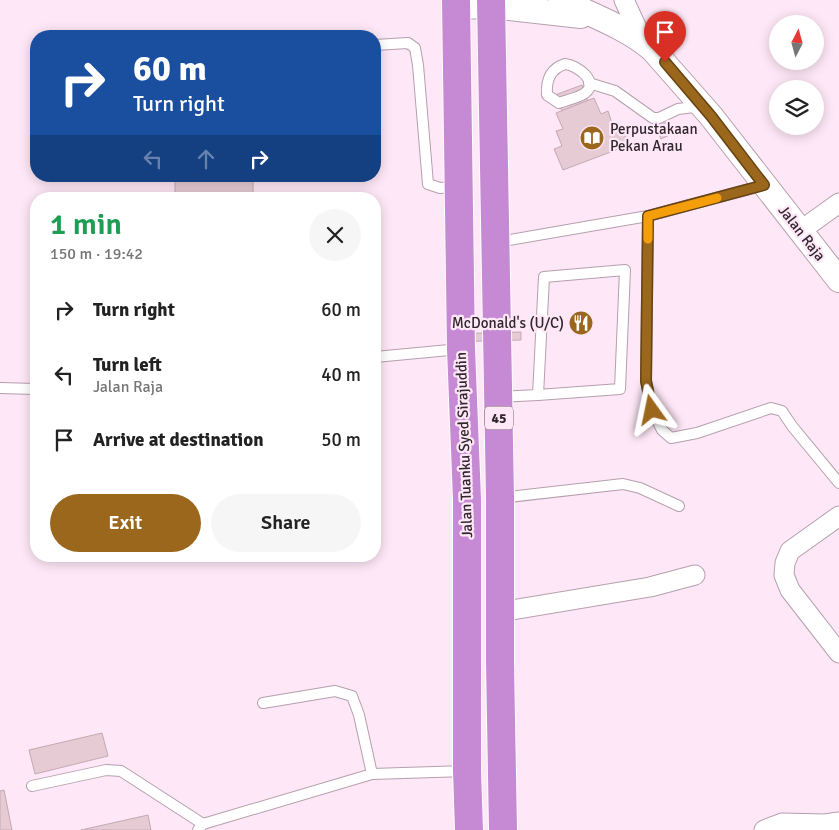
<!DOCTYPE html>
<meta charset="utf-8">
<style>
:root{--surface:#fff;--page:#f6f6f6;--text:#222;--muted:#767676;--accent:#9b671d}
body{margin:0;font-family:Signika,sans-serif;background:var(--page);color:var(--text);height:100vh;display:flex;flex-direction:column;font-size:19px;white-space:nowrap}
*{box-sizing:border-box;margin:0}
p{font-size:16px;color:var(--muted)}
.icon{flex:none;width:28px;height:28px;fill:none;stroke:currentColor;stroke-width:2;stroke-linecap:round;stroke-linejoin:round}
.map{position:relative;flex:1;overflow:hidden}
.side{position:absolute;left:30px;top:192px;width:351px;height:370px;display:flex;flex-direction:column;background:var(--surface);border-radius:20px;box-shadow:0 2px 12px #0003}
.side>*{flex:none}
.top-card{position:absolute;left:30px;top:30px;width:351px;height:152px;border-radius:20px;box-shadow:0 2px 12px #0003;background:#1a4fa0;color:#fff;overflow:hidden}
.needle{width:32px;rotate:6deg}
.controls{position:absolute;left:769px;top:15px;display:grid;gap:10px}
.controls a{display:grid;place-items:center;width:55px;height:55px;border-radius:50%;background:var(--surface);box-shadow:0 2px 12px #0003;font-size:25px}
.pin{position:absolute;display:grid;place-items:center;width:42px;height:42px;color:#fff;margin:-51px -21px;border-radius:50% 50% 50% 0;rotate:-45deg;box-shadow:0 0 5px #0007}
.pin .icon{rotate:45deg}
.me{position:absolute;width:55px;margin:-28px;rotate:348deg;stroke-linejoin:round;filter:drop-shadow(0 0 4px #0008)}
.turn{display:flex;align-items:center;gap:18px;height:105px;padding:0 20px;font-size:22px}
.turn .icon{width:65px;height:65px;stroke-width:2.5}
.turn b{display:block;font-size:35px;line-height:42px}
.lanes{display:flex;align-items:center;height:48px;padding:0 20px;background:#0003;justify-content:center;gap:25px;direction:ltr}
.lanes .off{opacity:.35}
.round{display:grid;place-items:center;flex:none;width:52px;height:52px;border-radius:26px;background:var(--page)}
.head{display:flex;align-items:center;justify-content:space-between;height:85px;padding:0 20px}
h1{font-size:30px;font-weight:600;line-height:38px;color:#1e9e55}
.action{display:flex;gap:10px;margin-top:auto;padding:10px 20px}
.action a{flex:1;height:58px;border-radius:30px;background:var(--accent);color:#fff;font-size:20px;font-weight:600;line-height:58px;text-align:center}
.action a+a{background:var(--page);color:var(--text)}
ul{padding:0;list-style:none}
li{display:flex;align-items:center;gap:15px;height:65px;padding:0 20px}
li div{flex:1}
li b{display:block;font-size:19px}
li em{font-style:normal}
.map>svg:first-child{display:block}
.building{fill:#e6cbd4;stroke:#c4a9b2}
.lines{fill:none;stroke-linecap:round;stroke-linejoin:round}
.service-casing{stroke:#b59fad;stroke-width:12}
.minor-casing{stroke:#b59fad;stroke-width:21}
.tertiary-casing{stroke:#b59fad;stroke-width:26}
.trunk-casing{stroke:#fff;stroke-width:30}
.service{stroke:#fff;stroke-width:10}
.minor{stroke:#fff;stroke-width:19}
.tertiary{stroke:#fff;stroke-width:24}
.trunk{stroke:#c68ad4;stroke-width:28}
.route-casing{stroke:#654313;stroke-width:12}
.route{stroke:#9b671d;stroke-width:9}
.slow{stroke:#f59e0b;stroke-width:9}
.labels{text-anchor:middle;stroke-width:4.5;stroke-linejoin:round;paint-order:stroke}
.shield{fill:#fee7f6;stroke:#6e6169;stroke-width:1}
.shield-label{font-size:14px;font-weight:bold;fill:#30272d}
.poi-label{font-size:15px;fill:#30272d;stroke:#fee7f6;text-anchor:start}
.street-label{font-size:15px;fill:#30272d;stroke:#fee7f6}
</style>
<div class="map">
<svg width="839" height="830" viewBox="0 0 839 830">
<rect width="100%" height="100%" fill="#fee7f6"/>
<g class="building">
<polygon points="582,85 588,101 562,111 555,95"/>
<polygon points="594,98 601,114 608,111 613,126 620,124 629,145 563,170 554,149 562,146 556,131 563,129 556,113"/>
<polygon points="667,122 672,134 661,139 656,127"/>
<rect x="175" y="176" width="78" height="23"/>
<polygon points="521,332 521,340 447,342 447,334"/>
<polygon points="102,733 108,756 35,774 29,750"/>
<polygon points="4,790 12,830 0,830 0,791"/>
<polygon points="148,815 151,830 81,830"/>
</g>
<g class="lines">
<defs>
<g id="service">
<polyline points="375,45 408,43 415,48 418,65 428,184 440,188 457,187"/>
<path d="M565,64C577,65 600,82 585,93C578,98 566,100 559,103L547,95C546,80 550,69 565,64Z"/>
<polyline points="589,83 615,91 653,118 659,118 678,109 702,106"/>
<polyline points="648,216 646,381 652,410 662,430 671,438 697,433 771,408 782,411 792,426 839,483"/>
<polyline points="498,242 648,216 764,185"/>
<polyline points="375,357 460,349"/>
<polyline points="0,388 36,389"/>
<polyline points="499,397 538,395 544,277 625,270 620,389 538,395"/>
<polyline points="500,498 623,484 640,488 679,506"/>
<polyline points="263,703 335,691 352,696 359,715 372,774"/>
<polyline points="32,786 106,770 121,771 203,824"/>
<polyline points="198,830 203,824 372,774 466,771"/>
</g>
<g id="minor">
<polyline points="624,0 643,41"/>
<polyline points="800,231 839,203"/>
<polyline points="839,516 790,551 785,563 784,575 790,590 839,653"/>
<polyline points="500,612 650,587 695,575"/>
<polyline points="764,830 782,823 825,824 839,822"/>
</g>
<g id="tertiary">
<path d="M561,0C591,15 626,27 652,49L711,116L839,280"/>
<polyline points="456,7 491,6 581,16"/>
</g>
<g id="trunk">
<polyline points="456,0 461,349 467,499 467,771 469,830"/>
<polyline points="491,0 500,498 500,663 503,830"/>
</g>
</defs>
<use href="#service" class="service-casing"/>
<use href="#minor" class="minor-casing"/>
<use href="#tertiary" class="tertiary-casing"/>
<use href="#trunk" class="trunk-casing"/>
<use href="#service" class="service"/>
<use href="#minor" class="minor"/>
<use href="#tertiary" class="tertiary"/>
<use href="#trunk" class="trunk"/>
</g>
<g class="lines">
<defs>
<polyline id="route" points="652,410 646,381 648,216 764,185 711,116 665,62"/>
</defs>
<use href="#route" class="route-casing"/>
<use href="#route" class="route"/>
<polyline class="slow" points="648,239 648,216 717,198"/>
</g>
<defs>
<symbol id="library-disc" viewBox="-11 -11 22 22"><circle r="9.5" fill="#9b671d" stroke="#fee7f6"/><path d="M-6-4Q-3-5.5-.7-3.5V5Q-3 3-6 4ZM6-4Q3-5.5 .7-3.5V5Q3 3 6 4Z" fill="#fff"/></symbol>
<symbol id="restaurant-disc" viewBox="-11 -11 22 22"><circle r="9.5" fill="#9b671d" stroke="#fee7f6"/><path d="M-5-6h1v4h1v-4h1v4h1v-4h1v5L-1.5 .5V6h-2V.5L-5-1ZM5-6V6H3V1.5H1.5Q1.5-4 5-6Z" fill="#fff"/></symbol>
</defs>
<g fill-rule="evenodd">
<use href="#library-disc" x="578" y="124" width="28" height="28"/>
<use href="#restaurant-disc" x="567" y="309" width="28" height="28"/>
</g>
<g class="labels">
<rect class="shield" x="485" y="406.5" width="28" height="23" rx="4"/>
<g class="shield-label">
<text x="499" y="423">45</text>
</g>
<g class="poi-label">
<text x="610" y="134">Perpustakaan<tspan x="610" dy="17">Pekan Arau</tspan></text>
<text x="564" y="328" text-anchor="end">McDonald's (U/C)</text>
</g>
<g class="street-label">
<text transform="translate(802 233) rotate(52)" y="5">Jalan Raja</text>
<text transform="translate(464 445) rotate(-92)" y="5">Jalan Tuanku Syed Sirajuddin</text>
</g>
</g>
</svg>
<div class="controls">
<a><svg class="needle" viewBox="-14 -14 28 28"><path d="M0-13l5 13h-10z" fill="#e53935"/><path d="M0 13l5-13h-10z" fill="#767676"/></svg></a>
<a><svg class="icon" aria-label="layers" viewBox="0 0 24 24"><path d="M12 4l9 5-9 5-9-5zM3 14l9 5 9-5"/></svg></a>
</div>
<div class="pin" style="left:665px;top:62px;background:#d93025"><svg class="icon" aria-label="arrive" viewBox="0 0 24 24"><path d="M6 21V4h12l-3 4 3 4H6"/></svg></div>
<svg class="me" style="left:652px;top:410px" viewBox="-20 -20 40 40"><path d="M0-17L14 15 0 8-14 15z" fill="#9b671d" stroke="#fff" stroke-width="4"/></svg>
<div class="top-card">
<div class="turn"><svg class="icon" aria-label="right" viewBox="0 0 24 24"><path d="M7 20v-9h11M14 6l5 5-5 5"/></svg><div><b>60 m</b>Turn right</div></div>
<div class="lanes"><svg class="icon off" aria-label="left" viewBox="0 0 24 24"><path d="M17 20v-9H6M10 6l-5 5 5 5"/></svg><svg class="icon off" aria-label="ahead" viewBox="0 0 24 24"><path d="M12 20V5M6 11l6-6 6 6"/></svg><svg class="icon" aria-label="right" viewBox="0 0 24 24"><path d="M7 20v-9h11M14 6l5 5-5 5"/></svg></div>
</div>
<section class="side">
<div class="head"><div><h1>1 min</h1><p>150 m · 19:42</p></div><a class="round"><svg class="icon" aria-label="close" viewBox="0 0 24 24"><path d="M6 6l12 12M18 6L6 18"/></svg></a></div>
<ul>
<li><svg class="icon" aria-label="right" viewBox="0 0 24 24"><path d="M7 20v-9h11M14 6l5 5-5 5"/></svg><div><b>Turn right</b></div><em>60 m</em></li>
<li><svg class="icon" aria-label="left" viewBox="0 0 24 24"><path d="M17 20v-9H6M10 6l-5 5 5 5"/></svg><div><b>Turn left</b><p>Jalan Raja</p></div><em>40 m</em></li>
<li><svg class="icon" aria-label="arrive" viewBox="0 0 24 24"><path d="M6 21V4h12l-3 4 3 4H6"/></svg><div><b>Arrive at destination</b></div><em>50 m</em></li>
</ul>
<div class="action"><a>Exit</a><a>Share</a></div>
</section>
</div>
